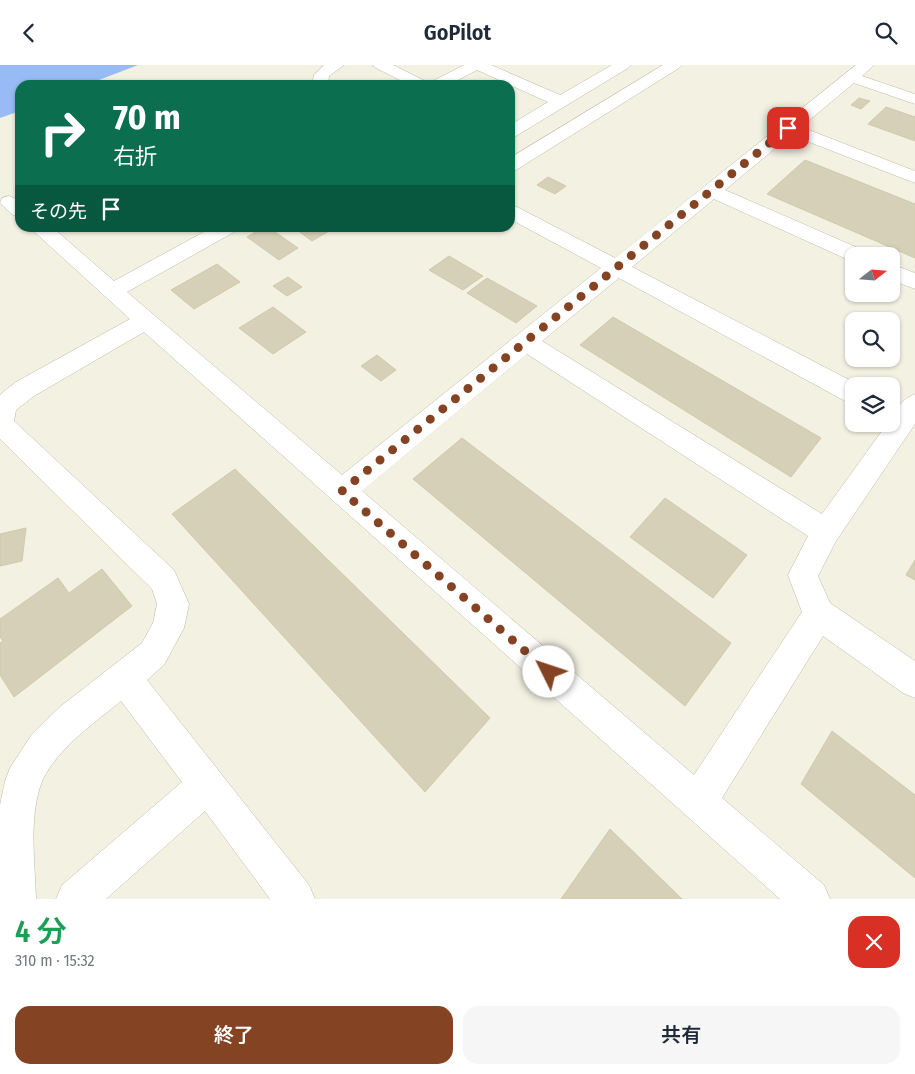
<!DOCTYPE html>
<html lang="ja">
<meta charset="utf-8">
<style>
:root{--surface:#fff;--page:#f6f6f7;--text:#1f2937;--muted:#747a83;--accent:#844424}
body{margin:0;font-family:"Fira Sans Condensed","Noto Sans JP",sans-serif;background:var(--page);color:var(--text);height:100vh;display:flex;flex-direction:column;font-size:19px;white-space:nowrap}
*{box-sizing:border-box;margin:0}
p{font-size:16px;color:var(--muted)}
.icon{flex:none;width:28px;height:28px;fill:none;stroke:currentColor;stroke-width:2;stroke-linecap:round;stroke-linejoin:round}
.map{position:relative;height:834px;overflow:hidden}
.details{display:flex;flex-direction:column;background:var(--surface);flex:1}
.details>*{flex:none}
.hud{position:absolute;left:15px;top:15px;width:500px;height:152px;border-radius:15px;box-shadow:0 1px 4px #0004;background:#0b6e4f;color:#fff;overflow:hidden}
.needle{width:32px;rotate:73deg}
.controls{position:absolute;left:845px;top:182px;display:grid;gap:10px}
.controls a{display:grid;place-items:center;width:55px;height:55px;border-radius:10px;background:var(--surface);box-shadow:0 1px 4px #0004;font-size:25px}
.pin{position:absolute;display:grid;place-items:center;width:42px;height:42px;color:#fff;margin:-21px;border-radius:10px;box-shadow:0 2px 8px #0006}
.me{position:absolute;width:55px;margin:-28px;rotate:311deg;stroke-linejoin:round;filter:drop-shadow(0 0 4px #0008)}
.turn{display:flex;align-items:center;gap:18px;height:105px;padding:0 15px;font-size:22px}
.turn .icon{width:65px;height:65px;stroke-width:2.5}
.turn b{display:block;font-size:35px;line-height:42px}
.then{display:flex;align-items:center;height:48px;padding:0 15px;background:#0003;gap:10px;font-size:19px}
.round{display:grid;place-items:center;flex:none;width:52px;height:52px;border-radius:15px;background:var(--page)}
.overview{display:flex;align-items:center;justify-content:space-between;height:85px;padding:0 15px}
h1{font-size:30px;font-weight:600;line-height:38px;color:#1e9e55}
.button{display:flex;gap:10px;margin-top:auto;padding:10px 15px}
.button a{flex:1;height:58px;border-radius:15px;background:var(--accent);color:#fff;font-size:20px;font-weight:600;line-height:58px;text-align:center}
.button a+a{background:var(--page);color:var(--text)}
header{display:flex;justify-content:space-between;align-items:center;height:65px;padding:0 15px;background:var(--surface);font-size:22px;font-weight:600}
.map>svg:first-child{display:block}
.water{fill:#99bbf5}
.building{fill:#d5d0b7;stroke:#d0caaa}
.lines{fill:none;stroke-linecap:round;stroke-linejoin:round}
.minor-casing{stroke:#bebba5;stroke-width:1}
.minor{fill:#fff;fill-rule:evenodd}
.route{stroke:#844424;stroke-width:9;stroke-dasharray:0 16.2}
</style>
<header><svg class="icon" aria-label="back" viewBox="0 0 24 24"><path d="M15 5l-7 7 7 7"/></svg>GoPilot<svg class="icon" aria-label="search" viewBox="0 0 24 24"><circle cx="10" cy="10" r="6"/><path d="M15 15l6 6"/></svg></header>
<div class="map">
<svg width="915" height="834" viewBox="0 0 915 834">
<rect width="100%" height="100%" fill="#f3f1e2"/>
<polygon class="water" points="0,0 138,0 86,20 20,20 20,46 0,53"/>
<g class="building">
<polygon points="859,33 870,36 861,44 851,40"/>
<polygon points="886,42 915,52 915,76 868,59"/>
<polygon points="805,95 915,139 915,193 767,129"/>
<polygon points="548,112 566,121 555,129 537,120"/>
<polygon points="264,162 268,162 298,183 279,195 247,172"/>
<polygon points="293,162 323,162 329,166 312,176"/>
<polygon points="449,191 483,211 463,225 429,205"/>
<polygon points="217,199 240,217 194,244 171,225"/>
<polygon points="288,212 302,222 287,231 273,221"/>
<polygon points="487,213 537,241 516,258 467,228"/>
<polygon points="273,242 306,267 273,289 239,263"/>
<polygon points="613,252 821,373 791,412 580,280"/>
<polygon points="377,290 396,305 381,316 361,301"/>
<polygon points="462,373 731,578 685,641 413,414"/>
<polygon points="235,404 490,653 425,727 172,449"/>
<polygon points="665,433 747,490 713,533 630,472"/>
<polygon points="26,463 22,496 0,501 0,469"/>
<polygon points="915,495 915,515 906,510"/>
<polygon points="102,504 132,541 14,632 0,610 0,578 3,576 0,572 0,554 58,513 69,528"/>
<polygon points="832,666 915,730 915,813 801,719"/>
<polygon points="610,764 682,834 561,834"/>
</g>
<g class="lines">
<defs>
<g id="minor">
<polygon points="324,0 344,0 329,11 328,20 312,20 314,10"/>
<polygon points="373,0 393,0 429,18 464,0 491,0 560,30 612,0 631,0 628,3 516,71 510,72 510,60 548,37 477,5 448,20 410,20 376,3"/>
<polygon points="663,0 682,0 679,3 516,105 510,106 510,93"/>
<path d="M856,0H874L862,11L915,29V39L854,18L801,62L915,106V118L791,70L725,125L865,186L868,191H854V197L851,196L714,134L632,202L861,321H854V338L845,336L619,213L542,276L822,449L887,359H891C891,346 904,333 915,329V359L836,476L818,511L830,538L915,596V633L903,628L823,571L722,733L824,820L830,834H780L144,267L34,331L16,345L14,356L174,505L189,539L184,563L164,600L147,615L309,820L315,834H270L205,746L106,834H56L62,820L182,717L121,636C94,658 51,688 40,722C29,757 35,798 36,834H0V740L5,716L10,703L32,669L61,641L142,578L153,558L157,539L152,524L0,374V330L2,328L16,317L130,254L29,162H52L114,216L213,162H239L236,166L127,227L342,410L601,203L510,154V140L517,142L615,193ZM527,289L808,471L788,510L802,547L694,710L362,426Z"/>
<polygon points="9,131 20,136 20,152 13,150 0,138 2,133"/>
<polygon points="891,199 915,208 915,224 891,215"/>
</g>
</defs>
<use href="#minor" class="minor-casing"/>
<use href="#minor" class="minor"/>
</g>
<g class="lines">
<polyline class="route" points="549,607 342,426 788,63"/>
</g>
</svg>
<div class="controls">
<a><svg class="needle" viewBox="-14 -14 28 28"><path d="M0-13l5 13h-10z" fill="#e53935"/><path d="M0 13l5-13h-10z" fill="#747a83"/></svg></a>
<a><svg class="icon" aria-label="search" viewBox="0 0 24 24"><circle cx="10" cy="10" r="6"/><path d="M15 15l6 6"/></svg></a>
<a><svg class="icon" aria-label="layers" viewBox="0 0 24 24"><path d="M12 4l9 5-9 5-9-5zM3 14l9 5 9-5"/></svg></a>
</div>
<div class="pin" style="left:788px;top:63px;background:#d93025"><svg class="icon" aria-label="arrive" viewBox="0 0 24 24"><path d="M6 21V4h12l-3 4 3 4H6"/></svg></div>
<svg class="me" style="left:549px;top:607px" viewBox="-20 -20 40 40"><circle r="19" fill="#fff"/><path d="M0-13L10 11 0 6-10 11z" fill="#844424"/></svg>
<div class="hud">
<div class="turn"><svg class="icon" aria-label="right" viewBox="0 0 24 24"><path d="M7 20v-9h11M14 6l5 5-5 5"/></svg><div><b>70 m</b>右折</div></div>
<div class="then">その先<svg class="icon" aria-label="arrive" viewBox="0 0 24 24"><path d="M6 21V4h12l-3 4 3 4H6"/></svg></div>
</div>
</div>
<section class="details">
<div class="overview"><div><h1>4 分</h1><p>310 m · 15:32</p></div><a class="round" style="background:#d93025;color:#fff"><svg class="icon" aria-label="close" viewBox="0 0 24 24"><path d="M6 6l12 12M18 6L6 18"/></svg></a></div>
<div class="button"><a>終了</a><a>共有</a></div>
</section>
